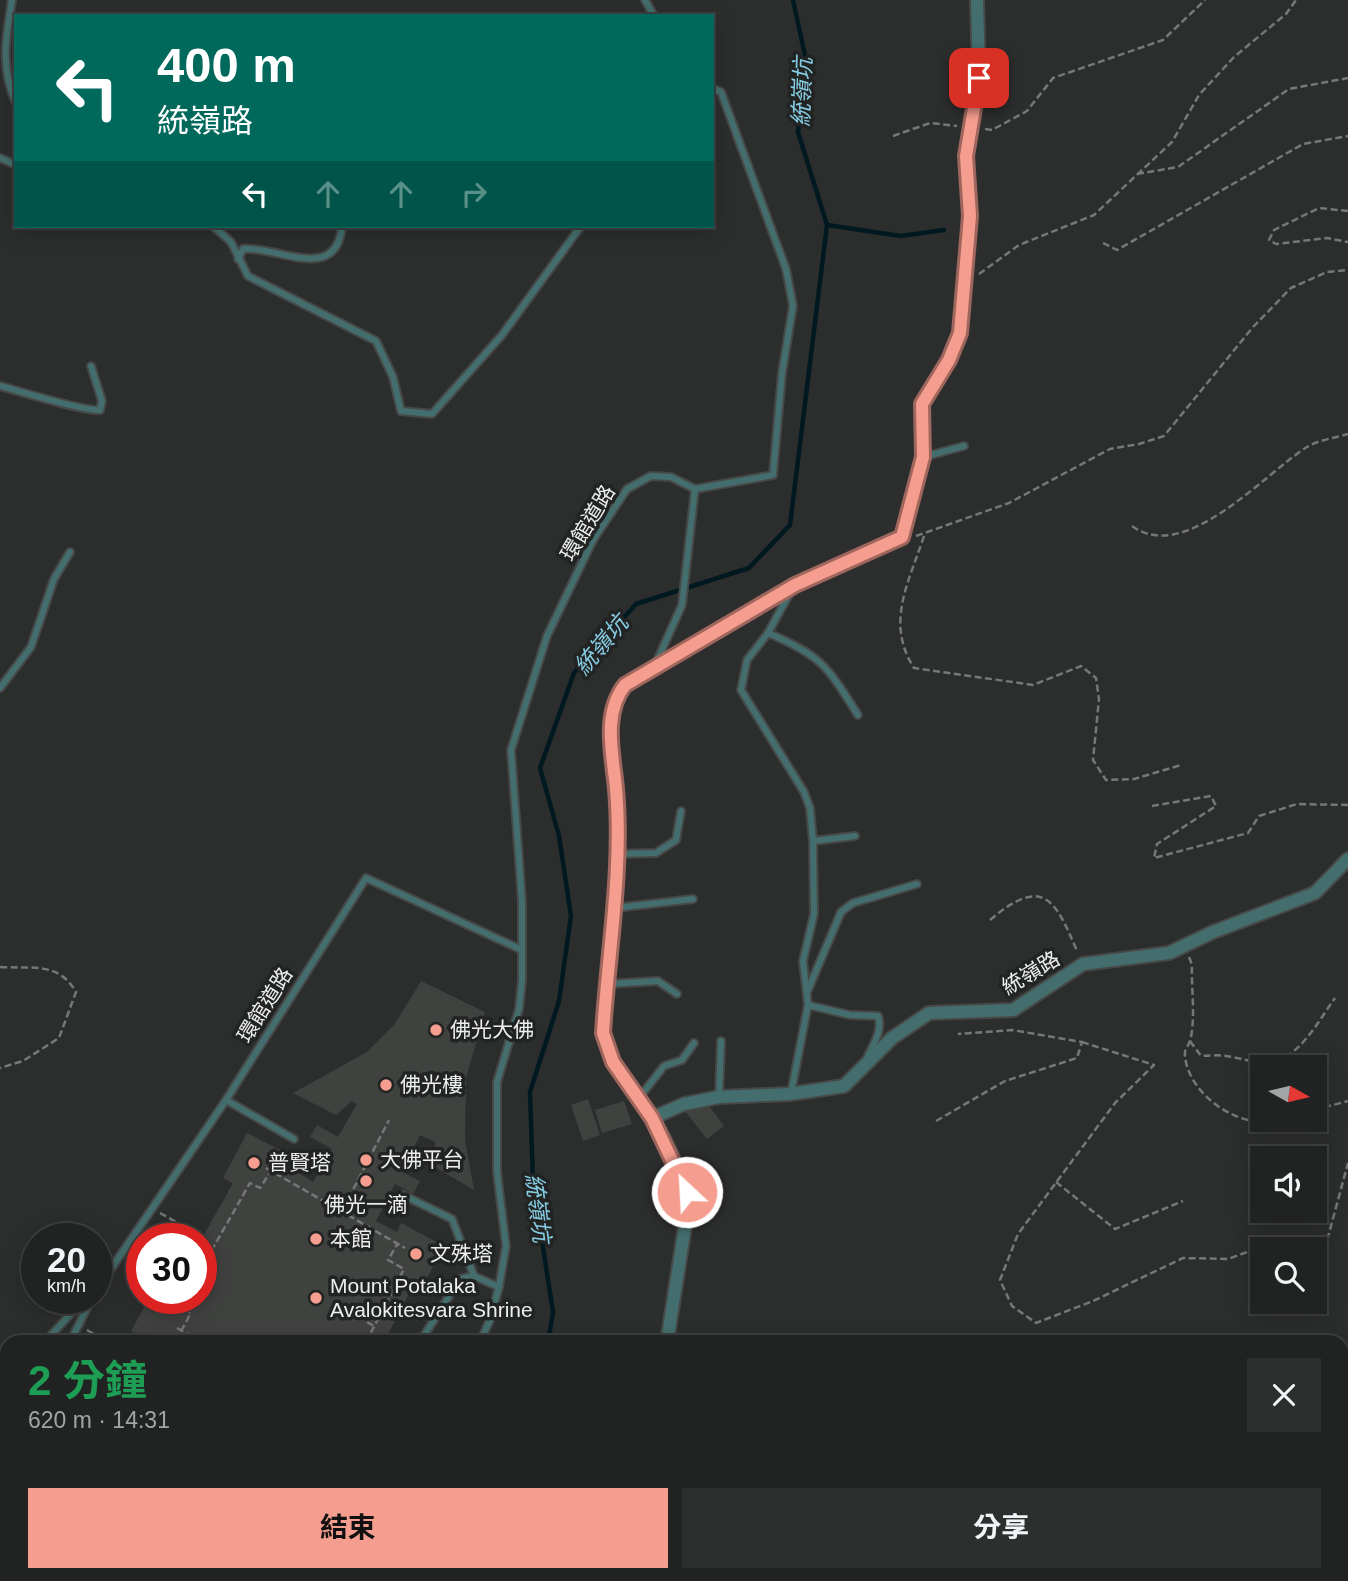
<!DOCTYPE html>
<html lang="zh-TW">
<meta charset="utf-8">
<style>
:root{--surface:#212222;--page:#2d2f2f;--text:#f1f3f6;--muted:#a2a4a5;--line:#3e3f40;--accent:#f59d8f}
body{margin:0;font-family:Helvetica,"Noto Sans TC",sans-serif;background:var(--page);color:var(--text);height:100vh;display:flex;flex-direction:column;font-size:26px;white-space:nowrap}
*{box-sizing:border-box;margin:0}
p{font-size:23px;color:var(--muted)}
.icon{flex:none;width:38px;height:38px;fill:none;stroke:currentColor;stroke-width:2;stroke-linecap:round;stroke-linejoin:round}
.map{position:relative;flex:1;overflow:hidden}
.sheet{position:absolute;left:0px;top:1335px;width:1349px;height:247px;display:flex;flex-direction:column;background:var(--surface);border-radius:21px 21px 0 0;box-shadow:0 4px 18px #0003,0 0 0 2px var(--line)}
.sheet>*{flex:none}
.hud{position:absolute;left:14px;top:14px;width:700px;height:214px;border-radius:0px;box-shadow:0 4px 18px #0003,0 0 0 2px var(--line);background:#00695c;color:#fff;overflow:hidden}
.needle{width:46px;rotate:98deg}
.buttons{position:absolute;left:1250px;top:1055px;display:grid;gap:14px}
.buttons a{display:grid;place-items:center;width:77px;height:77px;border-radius:0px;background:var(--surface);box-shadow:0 4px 18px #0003,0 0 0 2px var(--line);font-size:35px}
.speed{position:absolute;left:21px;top:1223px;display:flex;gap:14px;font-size:35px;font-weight:700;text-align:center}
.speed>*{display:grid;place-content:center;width:91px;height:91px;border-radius:50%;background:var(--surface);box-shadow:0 4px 18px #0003,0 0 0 2px var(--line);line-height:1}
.speed small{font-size:18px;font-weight:400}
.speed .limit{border:10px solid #d22;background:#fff;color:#111}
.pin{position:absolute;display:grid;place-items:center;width:60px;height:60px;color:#fff;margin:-30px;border-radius:14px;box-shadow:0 4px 10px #0006}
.me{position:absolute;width:77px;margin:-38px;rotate:335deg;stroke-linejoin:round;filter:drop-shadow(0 0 5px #0008)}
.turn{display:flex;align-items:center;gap:24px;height:147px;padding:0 28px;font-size:32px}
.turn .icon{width:91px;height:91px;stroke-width:2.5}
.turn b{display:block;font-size:49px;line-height:60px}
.lanes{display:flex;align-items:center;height:66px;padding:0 28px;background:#0003;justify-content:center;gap:35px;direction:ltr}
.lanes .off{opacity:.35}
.round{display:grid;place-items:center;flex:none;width:74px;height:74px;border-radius:0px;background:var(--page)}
.overview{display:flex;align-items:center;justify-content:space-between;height:119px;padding:0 28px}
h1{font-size:42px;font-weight:700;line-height:52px;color:#1e9e55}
.button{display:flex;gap:14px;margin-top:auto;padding:14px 28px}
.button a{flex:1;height:80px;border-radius:0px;background:var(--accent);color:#111;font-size:28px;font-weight:700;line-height:80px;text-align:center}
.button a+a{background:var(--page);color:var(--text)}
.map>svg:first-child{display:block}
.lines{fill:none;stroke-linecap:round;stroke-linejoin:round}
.stream{stroke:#001921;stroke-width:4.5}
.building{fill:#404240}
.service-casing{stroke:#474948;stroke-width:10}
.minor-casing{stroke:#474948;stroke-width:16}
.path{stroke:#767877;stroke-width:2.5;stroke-dasharray:7 3.5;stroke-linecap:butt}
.service{stroke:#436e6d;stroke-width:6}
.minor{stroke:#436e6d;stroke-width:12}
.route-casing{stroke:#9f665d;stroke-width:18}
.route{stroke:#f59d8f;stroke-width:12}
.poi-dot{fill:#f59d8f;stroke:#222423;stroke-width:2.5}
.labels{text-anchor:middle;stroke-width:7;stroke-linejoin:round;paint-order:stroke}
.street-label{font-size:21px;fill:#edefee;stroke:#222423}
.poi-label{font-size:21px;fill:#edefee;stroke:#222423;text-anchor:start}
.water-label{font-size:23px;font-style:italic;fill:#85cbe2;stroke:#222423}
</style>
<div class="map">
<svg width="1348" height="1581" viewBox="0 0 1348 1581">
<rect width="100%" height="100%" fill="#2c2e2d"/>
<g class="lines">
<g class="stream">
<polyline points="827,225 901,236 944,230"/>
<polyline points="548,1342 553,1312 533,1182 530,1092 559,1001 571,916 559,836 540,768 574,673 636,604 749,568 790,525 827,225 798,132 806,60 793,0"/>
<polyline points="497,1581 498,1575"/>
</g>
</g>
<g class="building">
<polygon points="421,981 485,1012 466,1078 465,1140 474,1190 433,1166 435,1142 420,1135 402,1172 420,1181 413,1194 395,1184 376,1221 397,1232 401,1223 444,1246 423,1285 416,1280 384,1342 151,1342 131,1331 149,1298 201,1298 201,1240 233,1183 223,1178 247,1133 284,1152 278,1160 313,1182 332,1149 310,1137 317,1125 338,1137 357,1104 352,1101 336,1115 293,1093 367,1052 394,1025"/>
<polygon points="588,1099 600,1135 583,1141 571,1105"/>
<polygon points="624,1101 632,1124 602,1133 595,1110"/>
<polygon points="707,1103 724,1126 707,1139 684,1110"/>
<polygon points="348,1575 371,1575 375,1581 341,1581"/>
</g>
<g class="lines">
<defs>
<g id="service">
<path d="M12,0C6,37 0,67 16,103"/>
<polyline points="645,0 654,16"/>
<polyline points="0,158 16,165"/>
<polyline points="213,226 231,242 248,276 376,341 393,377 401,411 432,414 502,335 581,226"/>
<path d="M238,259L243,249C275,245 337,285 342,226"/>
<path d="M0,386C19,391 86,412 100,410L102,401L91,366"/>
<polyline points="923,457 964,446"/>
<polyline points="695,489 773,475 782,373 793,306 786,269 721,92 712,88"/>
<path d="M792,589L768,633L747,660L741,690L804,792L810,808L813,841L814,914L803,961L808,1005L850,1015L878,1016C883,1030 874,1043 868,1056"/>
<path d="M768,633C822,656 827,666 858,715"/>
<polyline points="0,688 31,647 54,579 70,552"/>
<polyline points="813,841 855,836"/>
<polyline points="617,854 656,853 676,840 681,811"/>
<polyline points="615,908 693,899"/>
<polyline points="607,984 658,981 677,994"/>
<polyline points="808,990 841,912 853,903 917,884"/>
<polyline points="791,1093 808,1005"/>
<polyline points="719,1097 721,1041"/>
<polyline points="639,1098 664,1066 682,1060 694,1043"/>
<polyline points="226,1100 294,1139"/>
<polyline points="403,1195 452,1219 474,1276"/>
<polyline points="96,1291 226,1100 366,878 522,950"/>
<polyline points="45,1342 85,1298"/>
<polyline points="70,1342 92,1298"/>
<polyline points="420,1342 460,1279 474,1276 499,1287"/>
<polyline points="480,1342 490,1320 499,1287 506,1246 497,1172 497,1082 519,1009 522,980 522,901 511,750 547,636 593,540 627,489 651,476 671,477 695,489 682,605 656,663"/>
<polyline points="0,1414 7,1400"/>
<polyline points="0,1487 7,1474"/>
<polyline points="399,1581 400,1575"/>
<polyline points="442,1581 442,1575"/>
</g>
<g id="minor">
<polyline points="652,1118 684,1104 719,1097 790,1094 844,1086 892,1038 929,1013 1013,1010 1083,964 1169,953 1213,932 1315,893 1348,859"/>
<path d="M667,1342L688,1207C686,1182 666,1139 652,1117C633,1089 611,1067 603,1033C608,953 623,869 616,788C613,755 602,713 625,685L795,585L902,537L923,457L922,404L949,360L960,333L970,217L966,156L979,77L977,0"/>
<polyline points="622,1581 623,1575"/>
</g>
</defs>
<use href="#service" class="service-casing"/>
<use href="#minor" class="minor-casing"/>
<g class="path">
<polyline points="985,129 992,130 1027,111 1053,78 1163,40 1205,0"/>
<polyline points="893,136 930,123 957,126"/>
<polyline points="1137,174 1178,167 1289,89 1348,78"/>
<polyline points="1348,211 1319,208 1274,230 1269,240 1276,244 1327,238 1348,242"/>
<polyline points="1103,243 1117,250 1303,144 1348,136"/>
<polyline points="979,274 1019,245 1094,215 1172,142 1199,95 1234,57 1286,14 1296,0"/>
<path d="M1132,526C1185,565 1264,474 1307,447C1318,440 1335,438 1348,434"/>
<polyline points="916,536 1009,503 1110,449 1139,444 1164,436 1253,327 1291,288 1327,272 1348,270"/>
<path d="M924,536C909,582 885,623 914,668L1033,685L1081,666L1096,678L1099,699L1093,760L1106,780L1134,779L1181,765"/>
<polyline points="1152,806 1211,796 1216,806 1157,844 1154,858 1248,833 1259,816 1297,804 1348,805"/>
<path d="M990,920C1043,875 1055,899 1077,951"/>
<path d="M1189,957L1192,965C1191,988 1196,1019 1190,1041C1188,1047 1184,1049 1185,1056C1188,1093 1238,1130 1275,1120"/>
<path d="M0,967C32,969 58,961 76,992L59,1038L23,1061L0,1068"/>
<path d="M1190,1041L1201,1056C1228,1054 1230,1057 1255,1062C1294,1070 1316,1024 1335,998"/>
<polyline points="1082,1042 1154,1065 1115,1103 1018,1234 1000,1280 1012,1306 1036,1323 1093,1301 1183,1258 1228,1259 1261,1247 1325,1248 1348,1163"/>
<polyline points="1314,1110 1348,1101"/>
<polyline points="936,1121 1005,1081 1077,1058 1082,1042 1012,1030 958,1034"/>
<polyline points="266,1168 405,1248"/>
<polyline points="1056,1182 1115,1229 1183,1201"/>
<polyline points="160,1213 203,1237"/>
<polyline points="339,1217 389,1120"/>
<polyline points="201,1269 250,1183 260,1188 271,1171"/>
<polyline points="367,1322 374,1326"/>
<polyline points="177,1328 203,1342"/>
<polyline points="87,1330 108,1342"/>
<polyline points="181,1331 191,1313 180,1308 185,1298"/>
<polyline points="388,1335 401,1342"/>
<polyline points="366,1342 404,1269 388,1260 398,1243"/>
<polyline points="51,1581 54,1575"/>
<polyline points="262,1581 265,1575"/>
<polyline points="275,1581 278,1575"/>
<polyline points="310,1581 315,1575"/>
</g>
<use href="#service" class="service"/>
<use href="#minor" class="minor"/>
</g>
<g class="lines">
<defs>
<path id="route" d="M687,1192L652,1118L613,1062L603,1033C608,953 623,869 616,789C613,755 602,714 625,685L795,585L902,537L923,457L922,404L949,360L960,333L970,216L966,156L979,78"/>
</defs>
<use href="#route" class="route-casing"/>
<use href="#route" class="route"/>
</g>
<g class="poi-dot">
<circle cx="436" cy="1030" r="7"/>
<circle cx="386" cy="1085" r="7"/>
<circle cx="366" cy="1160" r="7"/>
<circle cx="254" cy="1163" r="7"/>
<circle cx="366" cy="1181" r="7"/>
<circle cx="316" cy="1239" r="7"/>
<circle cx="416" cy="1254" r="7"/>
<circle cx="316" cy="1298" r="7"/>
</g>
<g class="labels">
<g class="street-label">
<text transform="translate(588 523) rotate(-59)" y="7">環館道路</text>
<text transform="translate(1031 973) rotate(-31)" y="7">統嶺路</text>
<text transform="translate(265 1005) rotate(-58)" y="7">環館道路</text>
</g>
<g class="poi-label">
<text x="450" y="1037">佛光大佛</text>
<text x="400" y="1092">佛光樓</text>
<text x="380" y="1167">大佛平台</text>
<text x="268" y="1170">普賢塔</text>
<text x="366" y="1212" text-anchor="middle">佛光一滴</text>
<text x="330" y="1246">本館</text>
<text x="430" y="1261">文殊塔</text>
<text x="330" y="1293">Mount Potalaka<tspan x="330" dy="24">Avalokitesvara Shrine</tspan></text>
</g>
<g class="water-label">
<text transform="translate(802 92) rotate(-88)" y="8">統嶺坑</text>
<text transform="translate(601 645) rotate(-50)" y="8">統嶺坑</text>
<text transform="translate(538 1208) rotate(83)" y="8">統嶺坑</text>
</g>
</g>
</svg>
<div class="buttons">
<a><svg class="needle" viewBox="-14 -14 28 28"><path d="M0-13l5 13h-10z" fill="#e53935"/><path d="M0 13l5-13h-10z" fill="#a2a4a5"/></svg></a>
<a><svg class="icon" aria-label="sound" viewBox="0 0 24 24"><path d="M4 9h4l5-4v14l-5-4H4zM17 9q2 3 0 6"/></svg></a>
<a><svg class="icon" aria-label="search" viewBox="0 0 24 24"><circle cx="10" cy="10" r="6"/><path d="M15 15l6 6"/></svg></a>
</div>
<div class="speed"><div>20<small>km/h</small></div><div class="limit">30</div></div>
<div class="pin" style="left:979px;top:78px;background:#d93025"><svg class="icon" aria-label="arrive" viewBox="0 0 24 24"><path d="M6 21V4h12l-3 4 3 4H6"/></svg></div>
<svg class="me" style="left:687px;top:1192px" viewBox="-20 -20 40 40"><circle r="17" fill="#f59d8f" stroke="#fff" stroke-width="3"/><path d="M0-11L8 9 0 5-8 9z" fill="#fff"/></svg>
<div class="hud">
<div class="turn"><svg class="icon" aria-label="left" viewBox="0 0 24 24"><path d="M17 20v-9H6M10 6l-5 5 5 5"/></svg><div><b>400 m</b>統嶺路</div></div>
<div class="lanes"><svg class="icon" aria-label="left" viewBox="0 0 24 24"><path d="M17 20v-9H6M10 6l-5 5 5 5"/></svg><svg class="icon off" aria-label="ahead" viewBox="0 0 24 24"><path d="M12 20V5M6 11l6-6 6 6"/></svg><svg class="icon off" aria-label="ahead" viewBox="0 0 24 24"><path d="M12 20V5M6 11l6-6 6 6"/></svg><svg class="icon off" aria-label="right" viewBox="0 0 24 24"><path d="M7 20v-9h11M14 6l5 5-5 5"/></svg></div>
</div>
<section class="sheet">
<div class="overview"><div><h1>2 分鐘</h1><p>620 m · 14:31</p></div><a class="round"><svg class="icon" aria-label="close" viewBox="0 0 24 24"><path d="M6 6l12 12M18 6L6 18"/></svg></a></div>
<div class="button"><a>結束</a><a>分享</a></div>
</section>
</div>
